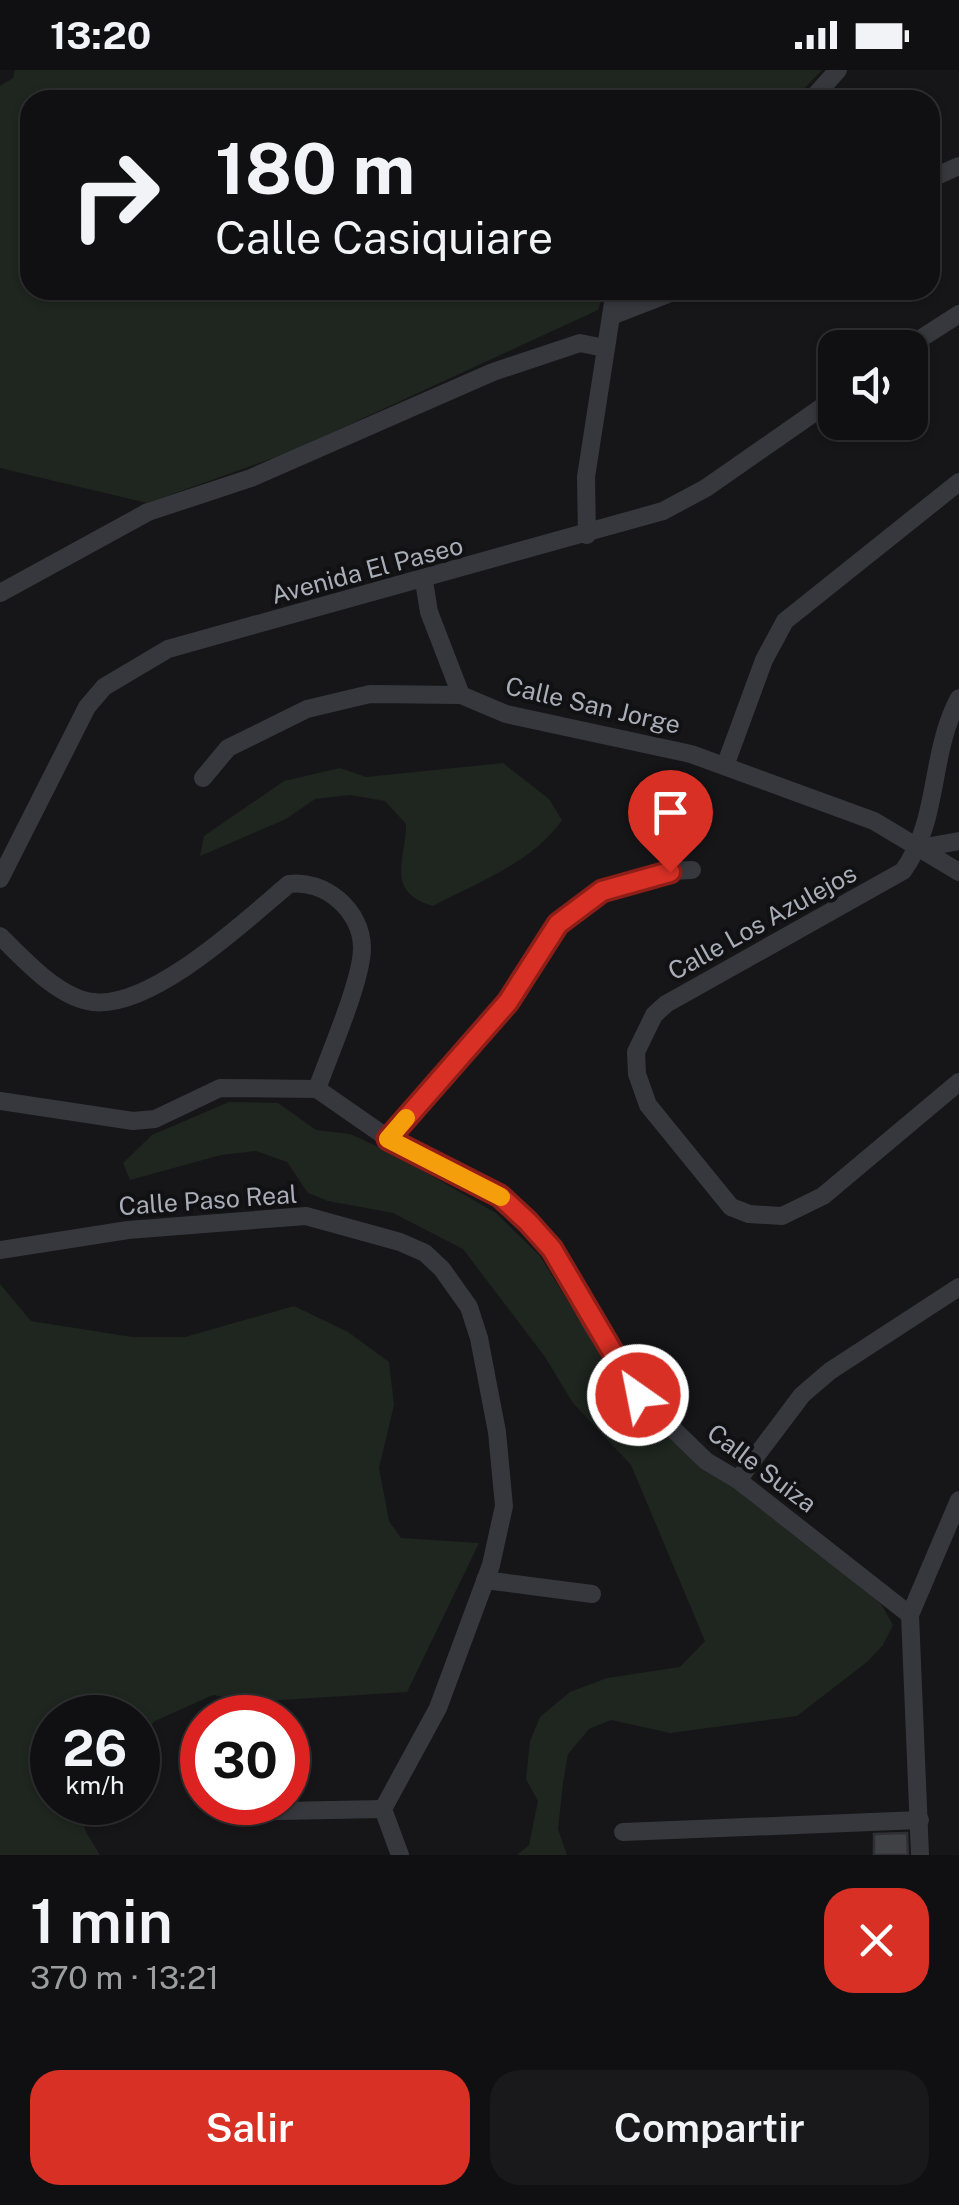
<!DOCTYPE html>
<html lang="es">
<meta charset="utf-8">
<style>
:root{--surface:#101012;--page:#19191b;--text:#f1f3f6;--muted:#9c9d9f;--line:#303032;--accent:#d93025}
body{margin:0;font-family:"Public Sans",sans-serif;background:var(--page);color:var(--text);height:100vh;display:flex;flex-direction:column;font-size:38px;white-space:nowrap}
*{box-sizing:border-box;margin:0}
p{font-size:32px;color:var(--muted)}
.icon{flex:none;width:55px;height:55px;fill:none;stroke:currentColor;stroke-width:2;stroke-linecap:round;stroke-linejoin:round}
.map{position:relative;height:1785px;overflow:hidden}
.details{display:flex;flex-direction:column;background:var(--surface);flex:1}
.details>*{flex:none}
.banner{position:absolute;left:20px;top:20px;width:920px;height:210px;border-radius:30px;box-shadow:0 2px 8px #0004,0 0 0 2px var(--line);background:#101012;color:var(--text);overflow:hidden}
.tools{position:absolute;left:818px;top:260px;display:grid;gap:20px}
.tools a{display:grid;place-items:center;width:110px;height:110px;border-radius:20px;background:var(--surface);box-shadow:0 2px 8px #0004,0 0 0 2px var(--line);font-size:50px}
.speed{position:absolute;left:30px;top:1625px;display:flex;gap:20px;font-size:50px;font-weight:700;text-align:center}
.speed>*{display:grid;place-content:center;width:130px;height:130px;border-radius:50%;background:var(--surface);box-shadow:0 2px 8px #0004,0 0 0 2px var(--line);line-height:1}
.speed small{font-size:25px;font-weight:400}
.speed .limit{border:15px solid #d22;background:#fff;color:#111}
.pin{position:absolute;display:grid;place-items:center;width:85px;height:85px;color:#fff;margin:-102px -42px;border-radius:50% 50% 50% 0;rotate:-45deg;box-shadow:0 0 10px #0007}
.pin .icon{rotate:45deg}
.me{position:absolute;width:110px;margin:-55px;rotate:327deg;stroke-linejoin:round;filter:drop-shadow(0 0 8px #0008)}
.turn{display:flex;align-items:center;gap:35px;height:210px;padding:0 30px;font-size:45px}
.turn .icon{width:130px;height:130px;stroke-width:2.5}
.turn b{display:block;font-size:70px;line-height:85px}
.round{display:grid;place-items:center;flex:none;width:105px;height:105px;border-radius:30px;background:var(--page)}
.head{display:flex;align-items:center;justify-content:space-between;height:170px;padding:0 30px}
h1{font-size:60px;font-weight:600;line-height:75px}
.cta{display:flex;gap:20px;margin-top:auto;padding:20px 30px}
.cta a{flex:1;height:115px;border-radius:30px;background:var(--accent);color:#fff;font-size:40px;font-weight:600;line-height:115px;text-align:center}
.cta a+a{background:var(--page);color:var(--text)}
.status{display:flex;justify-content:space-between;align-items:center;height:70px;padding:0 50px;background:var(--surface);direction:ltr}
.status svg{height:28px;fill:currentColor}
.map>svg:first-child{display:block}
.green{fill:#1e261f}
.building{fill:#404145;stroke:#303034;stroke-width:2.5}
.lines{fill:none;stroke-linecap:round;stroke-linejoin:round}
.minor{stroke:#37383d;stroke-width:18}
.route-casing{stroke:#8d1f18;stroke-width:25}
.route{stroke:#d93025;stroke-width:18}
.slow{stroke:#f59e0b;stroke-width:18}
.labels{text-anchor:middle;stroke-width:8;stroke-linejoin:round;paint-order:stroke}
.street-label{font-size:25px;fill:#a8adb8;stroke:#111113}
</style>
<div class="status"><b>13:20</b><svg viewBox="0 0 49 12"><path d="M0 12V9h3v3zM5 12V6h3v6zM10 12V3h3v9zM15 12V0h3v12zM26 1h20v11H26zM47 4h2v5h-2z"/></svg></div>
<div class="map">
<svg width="959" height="1785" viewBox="0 0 959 1785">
<rect width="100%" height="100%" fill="#161618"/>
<g class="green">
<polygon points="15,0 822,0 793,30 30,30 30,220 605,220 598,240 290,382 147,433 0,398 0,16 13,8"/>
<path d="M503,693L549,729L562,750C532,793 478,812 433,836C384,821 406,791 406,754L385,731L350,725L315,729L286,749L200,786L204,766L284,711L340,698L366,707Z"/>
<polygon points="229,1032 278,1033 316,1060 350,1064 396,1085 496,1143 540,1186 621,1317 881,1534 893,1555 883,1575 867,1592 797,1646 670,1663 611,1650 589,1659 568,1684 563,1713 558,1759 567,1785 517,1785 529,1775 538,1731 526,1709 530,1671 540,1647 570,1622 607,1608 680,1597 705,1571 631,1395 573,1333 545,1287 463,1179 393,1143 328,1131 308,1123 287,1092 256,1081 221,1085 130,1110 123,1093 152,1065"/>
<polygon points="0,1214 31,1251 132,1267 185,1267 294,1236 348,1262 389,1292 394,1335 379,1398 389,1451 401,1468 479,1473 407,1622 252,1632 213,1625 155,1651 138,1667 138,1648 52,1648 52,1732 77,1733 86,1762 100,1785 0,1785"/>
</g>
<polygon class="building" points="907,1763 908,1785 874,1785 874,1764"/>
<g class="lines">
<g class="minor">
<polyline points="811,30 838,0"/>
<polyline points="930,109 959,96"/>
<polyline points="611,246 678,220"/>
<polyline points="906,278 959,244"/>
<polyline points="587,465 586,407 615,220"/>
<polyline points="424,511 429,542 461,625"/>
<polyline points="0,523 148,442 251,408 493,302 580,273 604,278"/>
<path d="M959,628C929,684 940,750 903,801L666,934L654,945L636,982L637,1004L648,1035L731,1137L749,1144L782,1146L823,1126L959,1012"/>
<polyline points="725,696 764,590 785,551 959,412"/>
<polyline points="203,708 228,678 307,639 370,624 461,625 506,644 691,684 874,751 959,802"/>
<polyline points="920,778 959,771"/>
<polyline points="0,809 87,637 104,617 168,579 663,441 706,418 835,328"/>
<path d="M0,866C24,889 58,928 93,932C152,939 246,850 289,814C324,809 362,840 362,878C362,910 329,985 317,1019"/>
<polyline points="0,1031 133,1051 155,1049 220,1018 317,1019 389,1069 500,1126 551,1179 592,1255 638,1325 706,1391 738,1410 910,1545"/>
<polyline points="389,1069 509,932 558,853 603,821 670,801 692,800"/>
<polyline points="0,1180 128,1160 306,1146 400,1172 425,1183 442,1199 469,1237 479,1268 497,1362 504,1436 491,1495 438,1638 383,1739 400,1785"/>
<polyline points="738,1410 802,1325 830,1301 959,1217"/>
<polyline points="485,1510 592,1524"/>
<polyline points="223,1742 383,1739"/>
<polyline points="623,1762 920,1750"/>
<polyline points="920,1785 910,1545 959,1430"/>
</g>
</g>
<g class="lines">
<defs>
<polyline id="route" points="638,1325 552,1179 528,1152 500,1126 388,1069 508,932 558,854 602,821 670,802"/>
</defs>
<use href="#route" class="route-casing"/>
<use href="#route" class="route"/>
<polyline class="slow" points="406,1048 388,1069 501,1127"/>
</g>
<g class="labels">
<g class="street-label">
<text transform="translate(367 500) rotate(-15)" y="9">Avenida El Paseo</text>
<text transform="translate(593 635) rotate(13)" y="9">Calle San Jorge</text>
<text transform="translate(762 852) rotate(-29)" y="9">Calle Los Azulejos</text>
<text transform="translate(208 1130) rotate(-4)" y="9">Calle Paso Real</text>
<text transform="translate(762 1398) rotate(37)" y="9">Calle Suiza</text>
</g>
</g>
</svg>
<div class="tools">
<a><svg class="icon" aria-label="sound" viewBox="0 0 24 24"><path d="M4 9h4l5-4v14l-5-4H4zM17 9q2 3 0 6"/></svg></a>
</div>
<div class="speed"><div>26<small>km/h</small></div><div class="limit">30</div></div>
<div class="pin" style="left:670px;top:802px;background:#d93025"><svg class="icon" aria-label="arrive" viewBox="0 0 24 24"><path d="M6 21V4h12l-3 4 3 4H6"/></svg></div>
<svg class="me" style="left:638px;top:1325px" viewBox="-20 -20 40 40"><circle r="17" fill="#d93025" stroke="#fff" stroke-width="3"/><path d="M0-11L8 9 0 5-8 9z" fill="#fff"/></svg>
<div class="banner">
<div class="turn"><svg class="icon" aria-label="right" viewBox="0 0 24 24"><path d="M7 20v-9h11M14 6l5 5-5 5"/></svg><div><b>180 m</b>Calle Casiquiare</div></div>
</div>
</div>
<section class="details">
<div class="head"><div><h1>1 min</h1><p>370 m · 13:21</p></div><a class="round" style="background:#d93025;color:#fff"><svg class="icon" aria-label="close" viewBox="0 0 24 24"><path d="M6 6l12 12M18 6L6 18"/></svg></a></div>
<div class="cta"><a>Salir</a><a>Compartir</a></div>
</section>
